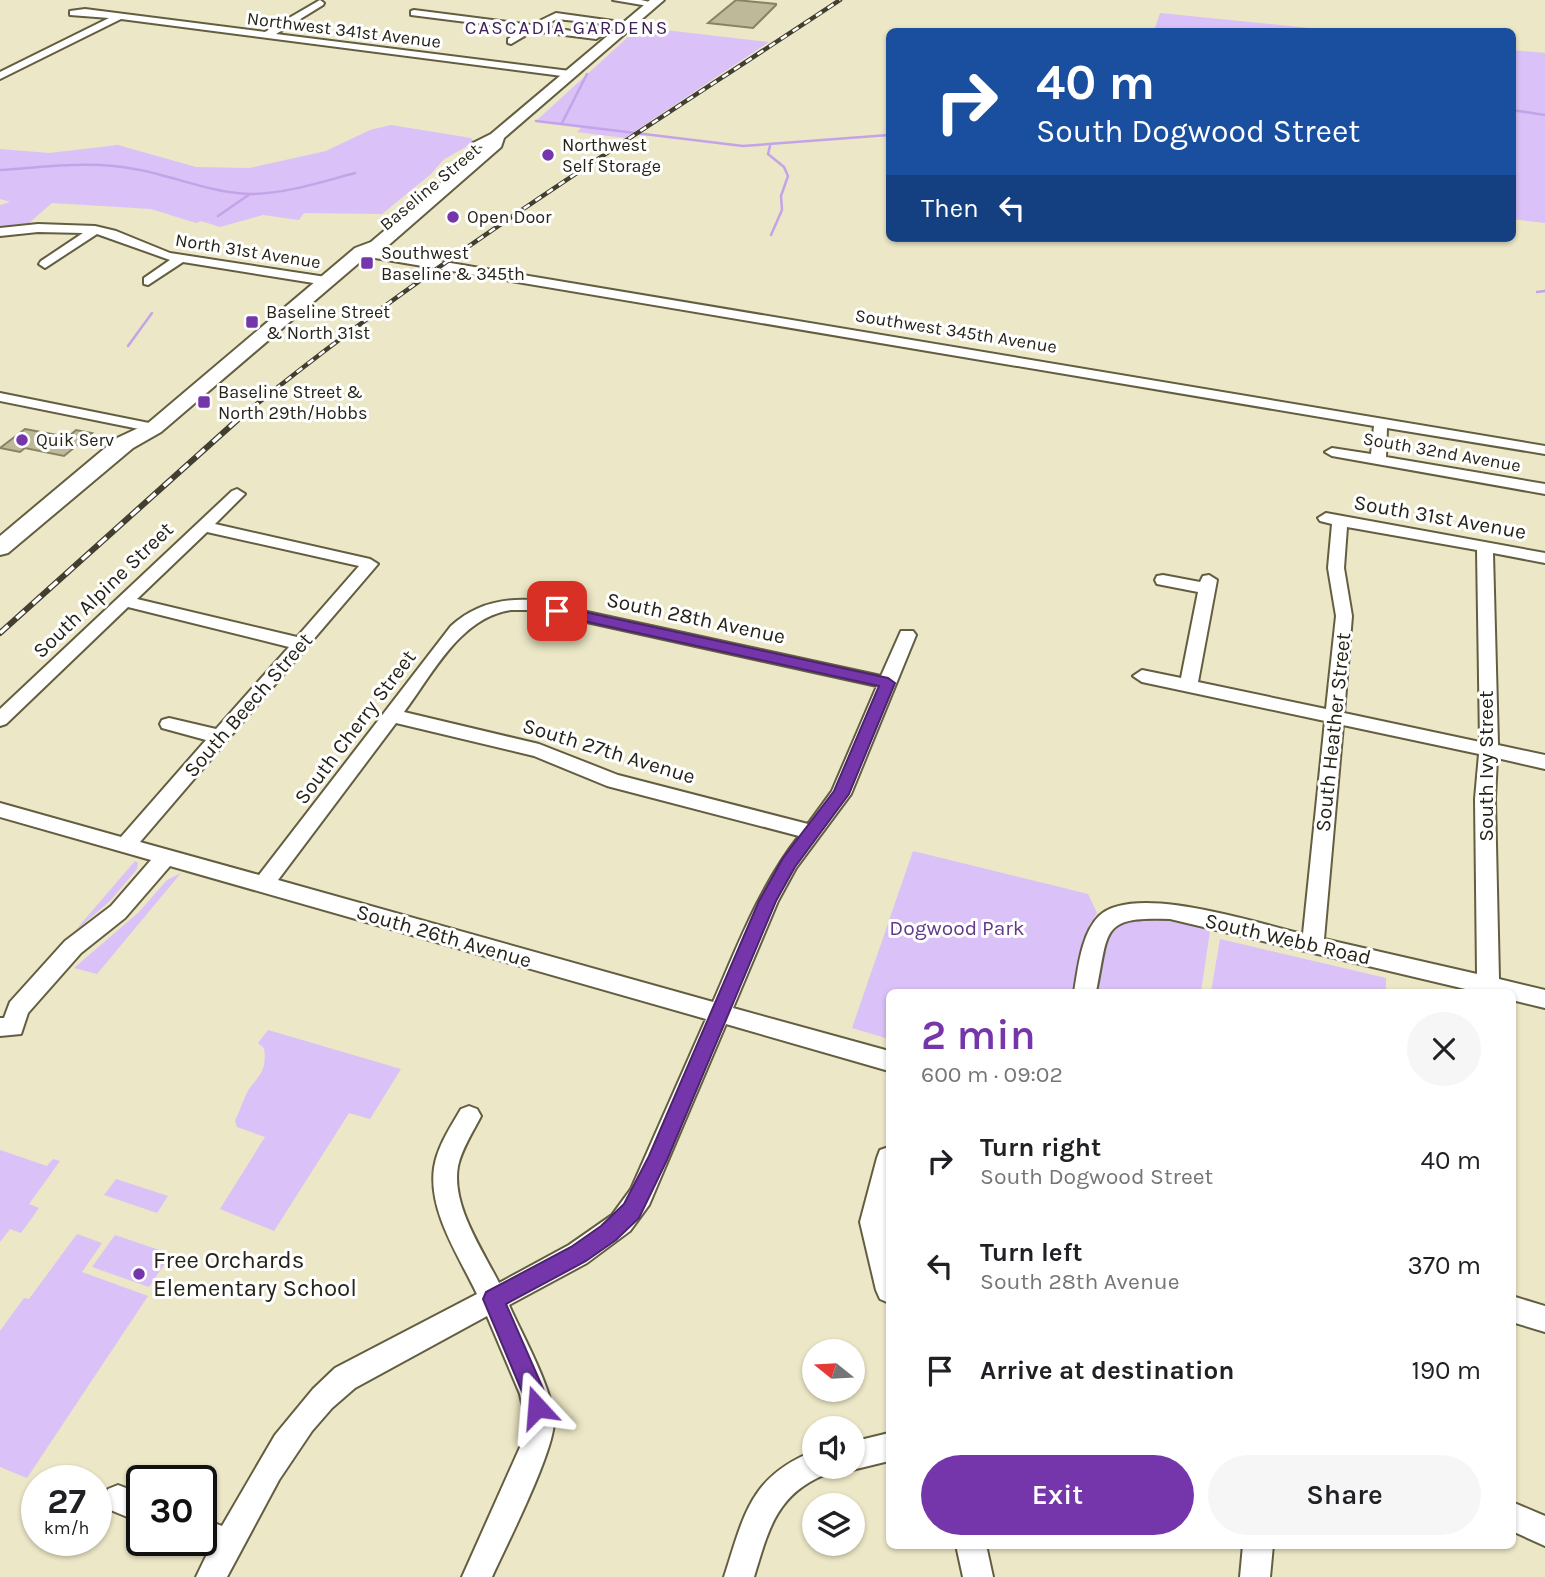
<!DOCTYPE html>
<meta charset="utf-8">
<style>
:root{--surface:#fff;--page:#f6f6f6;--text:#202124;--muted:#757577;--accent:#7636ab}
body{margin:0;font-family:Karla,sans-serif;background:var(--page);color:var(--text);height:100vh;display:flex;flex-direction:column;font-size:26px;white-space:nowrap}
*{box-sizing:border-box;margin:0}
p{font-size:23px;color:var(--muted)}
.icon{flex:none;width:38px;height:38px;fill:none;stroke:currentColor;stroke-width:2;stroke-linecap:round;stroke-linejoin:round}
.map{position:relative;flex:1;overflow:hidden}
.side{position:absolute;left:886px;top:989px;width:630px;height:560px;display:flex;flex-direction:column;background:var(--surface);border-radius:10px;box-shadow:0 2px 5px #0004}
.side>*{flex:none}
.guide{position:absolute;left:886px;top:28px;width:630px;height:214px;border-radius:10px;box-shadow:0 2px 5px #0004;background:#1a4fa0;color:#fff;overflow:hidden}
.needle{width:46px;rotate:288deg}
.fabs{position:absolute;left:802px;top:1339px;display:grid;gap:14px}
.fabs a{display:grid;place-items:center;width:63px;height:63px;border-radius:50%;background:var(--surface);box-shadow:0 2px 5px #0004;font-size:35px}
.speed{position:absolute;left:21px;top:1465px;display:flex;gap:14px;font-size:35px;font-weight:700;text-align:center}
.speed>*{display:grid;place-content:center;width:91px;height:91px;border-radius:50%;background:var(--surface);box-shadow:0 2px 5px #0004;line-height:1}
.speed small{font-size:18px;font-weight:400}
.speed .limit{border:4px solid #111;border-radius:10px;background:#fff;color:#111}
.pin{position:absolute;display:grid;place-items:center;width:60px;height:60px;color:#fff;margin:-30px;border-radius:14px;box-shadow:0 4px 10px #0006}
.me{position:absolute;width:77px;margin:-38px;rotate:341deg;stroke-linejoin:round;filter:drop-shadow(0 0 5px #0008)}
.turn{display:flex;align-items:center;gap:24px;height:147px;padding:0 35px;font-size:32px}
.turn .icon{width:91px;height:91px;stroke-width:2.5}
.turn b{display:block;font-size:49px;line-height:60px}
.then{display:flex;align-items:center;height:66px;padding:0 35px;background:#0003;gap:14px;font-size:26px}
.round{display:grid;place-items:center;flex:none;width:74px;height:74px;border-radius:37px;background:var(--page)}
.head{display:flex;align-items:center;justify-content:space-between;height:119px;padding:0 35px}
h1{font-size:42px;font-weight:600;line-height:52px;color:var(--accent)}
.action{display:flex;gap:14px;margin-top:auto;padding:14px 35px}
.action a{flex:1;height:80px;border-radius:42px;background:var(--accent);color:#fff;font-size:28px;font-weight:600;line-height:80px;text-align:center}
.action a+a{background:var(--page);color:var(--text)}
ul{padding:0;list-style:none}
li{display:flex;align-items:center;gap:21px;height:105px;padding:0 35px}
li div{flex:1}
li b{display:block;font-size:26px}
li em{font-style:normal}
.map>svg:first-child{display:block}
.green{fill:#dac1f7}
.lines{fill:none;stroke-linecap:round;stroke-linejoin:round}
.stream{stroke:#c4a4e8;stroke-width:2.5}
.building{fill:#beb999;stroke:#888364;stroke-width:2}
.minor-casing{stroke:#635e41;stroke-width:4}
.highway-casing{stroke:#635e41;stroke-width:4}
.minor{fill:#fff;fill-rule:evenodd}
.highway{fill:#fff;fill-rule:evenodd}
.rail-far1-casing{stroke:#423f30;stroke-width:4.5}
.rail-casing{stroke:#423f30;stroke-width:6}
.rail-far1{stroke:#fff;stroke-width:2.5;stroke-dasharray:7;stroke-linecap:butt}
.rail{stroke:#fff;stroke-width:3.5;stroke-dasharray:11;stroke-linecap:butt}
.route{fill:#7636ab;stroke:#4d236f;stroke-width:2}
.poi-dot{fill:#7636ab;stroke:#fff;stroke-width:2.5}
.labels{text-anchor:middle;stroke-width:6;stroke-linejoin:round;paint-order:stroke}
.far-street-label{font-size:18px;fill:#262418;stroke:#fff}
.far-poi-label{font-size:18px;fill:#262418;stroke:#fff;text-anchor:start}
.far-neighbourhood-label{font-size:19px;letter-spacing:2px;fill:#3e2159;stroke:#fff}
.street-label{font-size:21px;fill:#262418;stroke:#fff}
.park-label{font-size:21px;fill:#623a89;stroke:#fff}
.near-poi-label{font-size:24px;fill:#262418;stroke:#fff;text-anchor:start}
</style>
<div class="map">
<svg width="1545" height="1577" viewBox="0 0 1545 1577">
<rect width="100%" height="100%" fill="#ece7c6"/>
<g class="green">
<polygon points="1160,13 1339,31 1154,31"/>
<polygon points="639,27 769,42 625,138 577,132 582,127 536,121"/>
<polygon points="1512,50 1545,53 1545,223 1512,219"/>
<polygon points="391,125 471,138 474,142 443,160 431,174 382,214 304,213 299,220 263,215 220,227 201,221 196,223 151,209 52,203 29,223 0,227 0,205 10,202 0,199 0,149 49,153 118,145 196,167 249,168 326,151 370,130"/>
<polygon points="913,851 1088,894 1097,913 1088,927 1072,992 889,992 889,1039 852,1028"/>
<polygon points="135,861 138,863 137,869 110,901 74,932"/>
<polygon points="181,873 97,974 74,968 139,912 167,880"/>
<polygon points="1164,914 1211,924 1201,992 1094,992 1107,930 1122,918"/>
<polygon points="1220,939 1386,978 1386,992 1211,992"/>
<path d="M268,1030L401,1069L370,1119L349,1113L274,1231L220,1209L265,1137L237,1127L235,1121C239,1113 245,1095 249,1089C261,1074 267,1069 264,1048L258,1043Z"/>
<polygon points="0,1150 47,1166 53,1159 60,1161 29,1204 39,1208 21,1233 10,1229 0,1242"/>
<polygon points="116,1179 168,1196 157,1213 104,1195"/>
<polygon points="77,1234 102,1243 82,1272 148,1296 27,1478 0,1467 0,1331 24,1298 29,1299"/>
<polygon points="115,1235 171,1254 149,1287 92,1267"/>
</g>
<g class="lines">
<g class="stream">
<polyline points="1512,110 1545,115"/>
<polyline points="536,121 743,146 889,135"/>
<polyline points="562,123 587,74"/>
<polyline points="770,146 768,154 784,167 788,176 781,196 782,210 771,235"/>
<path d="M0,170C47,167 93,160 140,170C176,177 212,193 250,194C285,194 321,182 355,173"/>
<polyline points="218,216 250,194"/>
<polyline points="1537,292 1545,291"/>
<polyline points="128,346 152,313"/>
</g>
</g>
<g class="building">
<polygon points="736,0 776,4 776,5 753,28 708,23"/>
<polygon points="25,429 68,437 76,430 92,433 64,456 25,448 20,452 0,448"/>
</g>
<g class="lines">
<defs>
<g id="minor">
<polygon points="320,0 324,3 323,5 276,34 570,71 575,74 570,77 121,19 0,79 0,72 109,18 70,15 70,11 85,9 265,32"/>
<polygon points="613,0 641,0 658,4 654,7"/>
<polygon points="414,10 531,25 556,13 635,24 630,27 557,19 542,26 601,36 596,39 533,31 511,44 508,43 508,39 522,29 411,15 411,11"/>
<polygon points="38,224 95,226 116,231 170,253 326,277 332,281 326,285 183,262 148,285 144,284 144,278 170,260 97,234 45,268 39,264 41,261 83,233 38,232 0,236 0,228"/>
<polygon points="361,248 1545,446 1545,454 1387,428 1386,457 1545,484 1545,494 1332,456 1325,452 1332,448 1371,454 1374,426 357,255 355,252"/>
<polygon points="0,393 154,424 161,428 154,432 0,401"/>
<path d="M237,489L245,494L215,524L370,559L378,564L140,842L259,875L451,626C474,605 501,598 532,600L881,676L901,631H913L916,635L851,794L796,868L778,901L733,1008L889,1051V1071L726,1024L649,1205L630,1231L587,1263L509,1305C522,1335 553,1389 554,1421C554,1452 507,1544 492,1577H462L521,1445L526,1421L520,1394L487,1316L355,1388L332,1408L312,1431L279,1480L227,1577H196L209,1550L190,1540H201V1518L222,1526L275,1435L313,1389L335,1368L477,1294C459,1256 428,1211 434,1168C437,1147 451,1126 461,1109L469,1106L477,1109L481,1116C473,1132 462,1148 458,1166C451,1205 482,1249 499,1283L569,1245L612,1215L631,1189L706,1019L170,866L125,918L81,953L28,1013L21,1034L0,1036V1018H4L10,1002L65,941L111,906L151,860L0,817V803L121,837L206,740L162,728L160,724L162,720L169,718L216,729L289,647L128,607L6,724L0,726V709L232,491ZM207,532L359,566L297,637L137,599ZM511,610H532L877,686L832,791L808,824L618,775L539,744L404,712C432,675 460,617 511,610ZM396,723L534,756L607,786L799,836C760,886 738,945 713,1002L278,880Z"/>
<path d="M1326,513L1545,553V563L1493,553L1498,745L1545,755V769L1497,758L1495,799L1499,979L1545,990V1008L1512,1000V992H1478L1170,919C1099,916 1109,931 1096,992H1074C1078,969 1081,934 1099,916C1134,882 1259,924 1303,934L1325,721L1142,682L1133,676L1142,670L1181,678L1198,592L1157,584L1155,580L1157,576L1163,575L1200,582L1203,576L1209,575L1217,580L1198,682L1326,709L1336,616L1328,568L1332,524L1320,521L1318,518ZM1347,527L1477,550L1480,742L1344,713L1352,616L1344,568ZM1343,725L1479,754L1475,799L1477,974L1324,939Z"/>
<polygon points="889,1147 889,1208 886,1222 889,1236 889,1303 880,1299 876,1290 860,1222 877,1158 880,1150"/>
<polygon points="1512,1296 1545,1306 1545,1332 1512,1322"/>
<polygon points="889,1433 889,1461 852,1470 843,1466 852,1466 852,1442"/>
<path d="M814,1451V1466H828L824,1475C776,1495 768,1531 754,1577H724C744,1516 749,1477 814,1451Z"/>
<polygon points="118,1485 142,1494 142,1523 108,1509 104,1499 108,1489"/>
<polygon points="1512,1502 1545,1516 1545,1546 1512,1531"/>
<polygon points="956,1545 986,1545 993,1577 963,1577"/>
<polygon points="1243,1545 1273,1545 1270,1577 1240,1577"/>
</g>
<polygon id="highway" points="650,0 664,0 504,138 501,147 383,250 367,256 161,432 133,448 8,553 0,555 0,536 117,438 147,424 355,248 371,242 483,147 476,146 473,143 491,134"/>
</defs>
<use href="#minor" class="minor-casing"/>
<use href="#highway" class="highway-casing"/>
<use href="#minor" class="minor"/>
<use href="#highway" class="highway"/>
<defs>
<path id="rail-far1" d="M242,416C430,262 638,134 840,0"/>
<polyline id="rail" points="0,633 244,414"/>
</defs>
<use href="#rail-far1" class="rail-far1-casing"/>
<use href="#rail" class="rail-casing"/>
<use href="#rail-far1" class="rail-far1"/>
<use href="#rail" class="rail"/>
</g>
<polygon class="route" points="557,606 888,678 895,683 849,794 795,867 776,901 667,1160 639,1218 616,1240 586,1261 506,1304 545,1393 548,1407 545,1415 537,1419 529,1415 523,1394 483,1299 486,1292 571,1247 601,1226 624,1204 649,1156 759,901 783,858 834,791 879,686 552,614 550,611"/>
<g class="poi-dot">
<circle cx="548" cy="155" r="7"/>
<circle cx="453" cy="217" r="7"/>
<rect x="360" y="256" width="14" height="14" rx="3.5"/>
<rect x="245" y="315" width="14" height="14" rx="3.5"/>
<rect x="197" y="395" width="14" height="14" rx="3.5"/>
<circle cx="22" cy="440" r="7"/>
<circle cx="139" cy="1274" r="7"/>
</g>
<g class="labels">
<g class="far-street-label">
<text transform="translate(344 30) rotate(7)" y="6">Northwest 341st Avenue</text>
<text transform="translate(430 187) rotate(-40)" y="6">Baseline Street</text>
<text transform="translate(248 251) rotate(9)" y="6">North 31st Avenue</text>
<text transform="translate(956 331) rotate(9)" y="6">Southwest 345th Avenue</text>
<text transform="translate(1442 452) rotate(10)" y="6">South 32nd Avenue</text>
</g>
<g class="far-poi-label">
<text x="562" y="151">Northwest<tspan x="562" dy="21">Self Storage</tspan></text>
<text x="467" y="223">Open Door</text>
<text x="381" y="259">Southwest<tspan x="381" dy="21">Baseline &amp; 345th</tspan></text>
<text x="266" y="318">Baseline Street<tspan x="266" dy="21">&amp; North 31st</tspan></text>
<text x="218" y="398">Baseline Street &amp;<tspan x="218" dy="21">North 29th/Hobbs</tspan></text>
<text x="36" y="446">Quik Serv</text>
</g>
<g class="far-neighbourhood-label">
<text x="567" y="34">CASCADIA GARDENS</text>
</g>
<g class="street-label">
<text transform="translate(1440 517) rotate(10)" y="7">South 31st Avenue</text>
<text transform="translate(103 590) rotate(-44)" y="7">South Alpine Street</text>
<text transform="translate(696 618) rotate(12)" y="7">South 28th Avenue</text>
<text transform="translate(248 705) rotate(-49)" y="7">South Beech Street</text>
<text transform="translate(355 727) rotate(-53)" y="7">South Cherry Street</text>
<text transform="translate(1333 732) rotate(-84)" y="7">South Heather Street</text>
<text transform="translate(609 751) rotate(17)" y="7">South 27th Avenue</text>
<text transform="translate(1486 766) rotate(-90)" y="7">South Ivy Street</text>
<text transform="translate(444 936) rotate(16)" y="7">South 26th Avenue</text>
<text transform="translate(1288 939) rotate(13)" y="7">South Webb Road</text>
</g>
<g class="park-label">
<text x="957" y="935">Dogwood Park</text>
</g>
<g class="near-poi-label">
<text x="153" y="1268">Free Orchards<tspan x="153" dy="28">Elementary School</tspan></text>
</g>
</g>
</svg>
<div class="fabs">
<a><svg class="needle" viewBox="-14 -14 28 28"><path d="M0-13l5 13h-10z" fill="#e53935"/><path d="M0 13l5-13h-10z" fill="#757577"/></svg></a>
<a><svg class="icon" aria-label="sound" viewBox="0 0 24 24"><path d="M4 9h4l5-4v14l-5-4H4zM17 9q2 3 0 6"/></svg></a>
<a><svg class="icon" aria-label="layers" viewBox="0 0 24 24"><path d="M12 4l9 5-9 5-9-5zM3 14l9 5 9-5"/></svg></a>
</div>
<div class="speed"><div>27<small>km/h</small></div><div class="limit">30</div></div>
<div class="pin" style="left:557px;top:611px;background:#d93025"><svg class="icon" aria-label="arrive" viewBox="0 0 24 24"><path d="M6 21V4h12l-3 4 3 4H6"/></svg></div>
<svg class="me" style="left:537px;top:1407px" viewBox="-20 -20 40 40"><path d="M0-17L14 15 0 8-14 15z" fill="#7636ab" stroke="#fff" stroke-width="4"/></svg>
<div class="guide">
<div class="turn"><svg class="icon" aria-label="right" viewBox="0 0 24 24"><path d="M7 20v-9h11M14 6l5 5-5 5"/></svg><div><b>40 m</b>South Dogwood Street</div></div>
<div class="then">Then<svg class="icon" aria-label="left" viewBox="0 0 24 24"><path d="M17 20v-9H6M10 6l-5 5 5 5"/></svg></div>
</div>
<section class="side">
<div class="head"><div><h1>2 min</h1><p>600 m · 09:02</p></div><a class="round"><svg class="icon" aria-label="close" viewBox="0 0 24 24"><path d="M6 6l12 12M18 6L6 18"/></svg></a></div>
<ul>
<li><svg class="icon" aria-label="right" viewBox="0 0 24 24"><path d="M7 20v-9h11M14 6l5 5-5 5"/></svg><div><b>Turn right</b><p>South Dogwood Street</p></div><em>40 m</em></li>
<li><svg class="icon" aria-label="left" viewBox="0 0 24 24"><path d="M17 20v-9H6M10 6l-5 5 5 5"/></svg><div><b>Turn left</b><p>South 28th Avenue</p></div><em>370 m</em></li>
<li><svg class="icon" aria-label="arrive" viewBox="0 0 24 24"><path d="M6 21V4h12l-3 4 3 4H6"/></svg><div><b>Arrive at destination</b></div><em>190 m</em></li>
</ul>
<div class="action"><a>Exit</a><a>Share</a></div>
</section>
</div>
